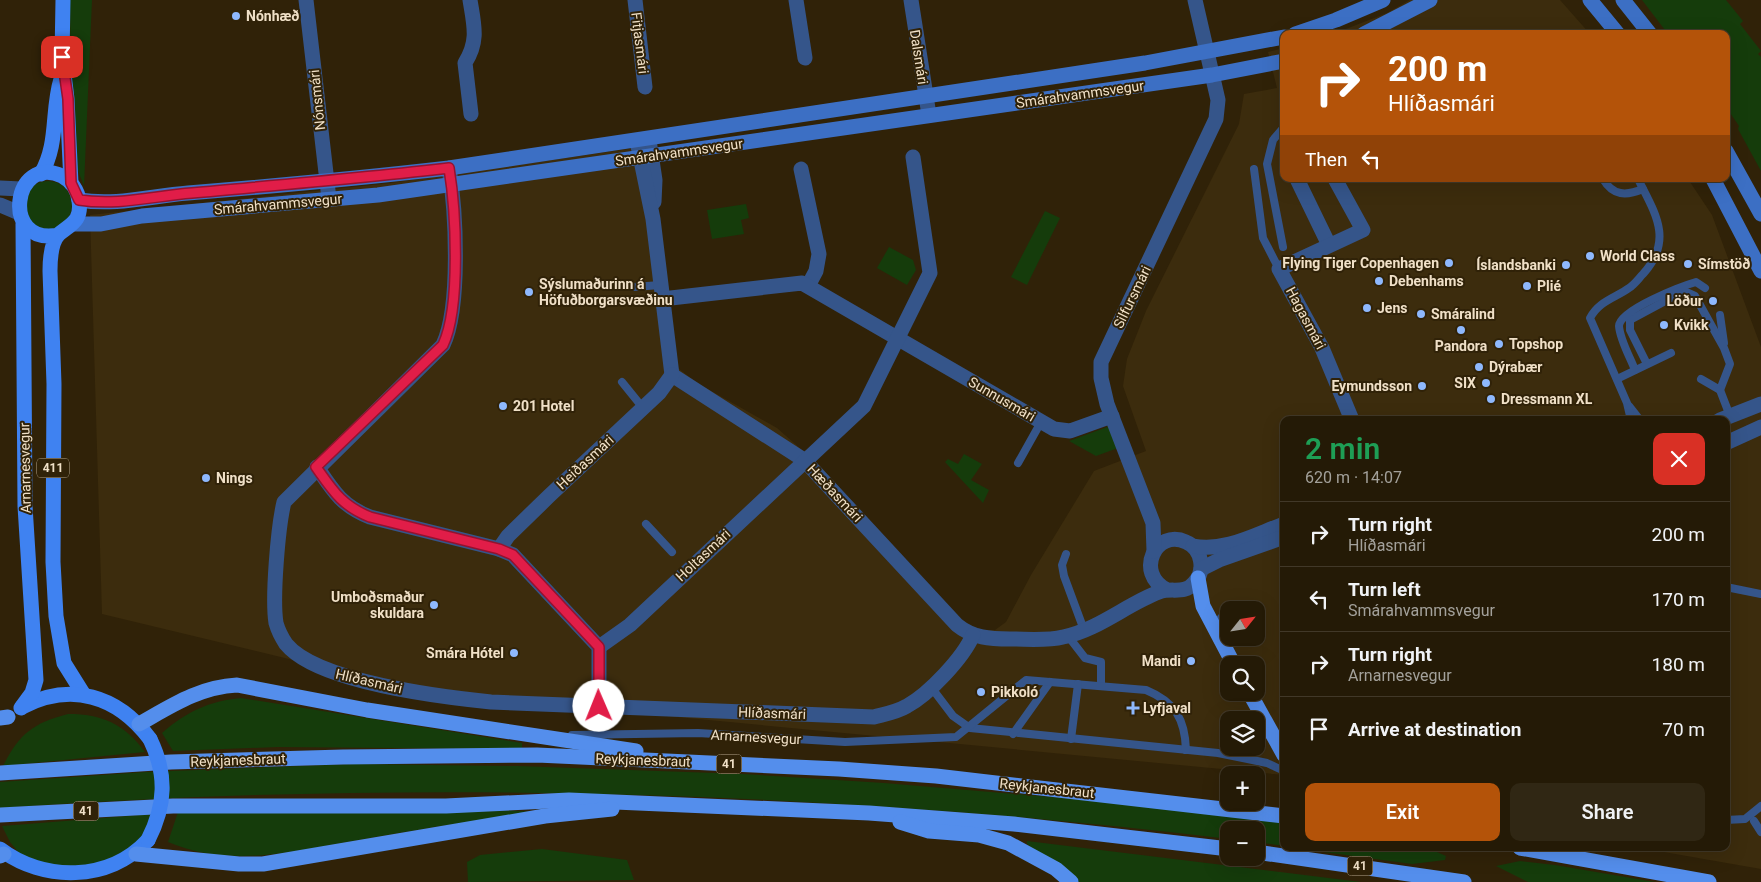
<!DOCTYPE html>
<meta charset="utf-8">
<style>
:root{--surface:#241a06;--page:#302714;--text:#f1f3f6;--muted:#a3a19b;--line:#413828;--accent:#b45309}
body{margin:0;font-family:Roboto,sans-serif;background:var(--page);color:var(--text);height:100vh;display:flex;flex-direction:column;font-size:19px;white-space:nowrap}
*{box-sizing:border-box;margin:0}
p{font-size:16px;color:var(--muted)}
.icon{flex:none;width:28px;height:28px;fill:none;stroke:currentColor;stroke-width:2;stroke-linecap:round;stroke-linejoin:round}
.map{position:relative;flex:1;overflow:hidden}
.sheet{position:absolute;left:1280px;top:416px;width:450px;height:435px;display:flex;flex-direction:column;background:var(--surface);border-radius:10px;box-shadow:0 5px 20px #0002,0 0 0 1px var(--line)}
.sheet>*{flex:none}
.banner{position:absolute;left:1280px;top:30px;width:450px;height:152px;border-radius:10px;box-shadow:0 5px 20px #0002,0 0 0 1px var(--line);background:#b45309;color:#fff;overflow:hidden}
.needle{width:32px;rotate:60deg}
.controls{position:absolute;left:1220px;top:601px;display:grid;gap:10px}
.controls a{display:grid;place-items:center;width:45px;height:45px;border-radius:10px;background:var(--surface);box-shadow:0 5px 20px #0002,0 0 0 1px var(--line);font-size:25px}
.pin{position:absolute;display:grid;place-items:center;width:42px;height:42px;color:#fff;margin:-21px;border-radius:10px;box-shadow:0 2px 8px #0006}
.me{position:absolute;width:55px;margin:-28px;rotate:359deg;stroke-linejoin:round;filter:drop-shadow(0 0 4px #0008)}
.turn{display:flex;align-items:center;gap:18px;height:105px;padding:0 25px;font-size:22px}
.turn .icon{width:65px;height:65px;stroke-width:2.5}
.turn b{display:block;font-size:35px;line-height:42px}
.then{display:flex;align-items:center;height:48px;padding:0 25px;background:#0003;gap:10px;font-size:19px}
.round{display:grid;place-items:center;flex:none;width:52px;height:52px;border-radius:10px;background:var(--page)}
.head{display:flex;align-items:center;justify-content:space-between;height:85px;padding:0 25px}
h1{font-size:30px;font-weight:600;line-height:38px;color:#1e9e55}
.primary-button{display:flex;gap:10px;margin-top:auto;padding:10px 25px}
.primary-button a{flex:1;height:58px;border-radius:10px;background:var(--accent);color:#fff;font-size:20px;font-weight:600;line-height:58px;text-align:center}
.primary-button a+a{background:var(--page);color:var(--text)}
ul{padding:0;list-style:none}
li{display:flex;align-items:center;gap:15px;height:65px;padding:0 25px;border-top:1px solid var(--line)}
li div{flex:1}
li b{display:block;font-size:19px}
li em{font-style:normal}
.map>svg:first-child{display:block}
.built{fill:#3c2c0d;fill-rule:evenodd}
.green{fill:#153c0b}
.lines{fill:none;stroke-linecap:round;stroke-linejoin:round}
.service{stroke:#35558a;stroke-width:8}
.minor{stroke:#35558a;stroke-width:15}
.tertiary{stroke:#35558a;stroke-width:15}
.secondary{stroke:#3c6fc4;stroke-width:15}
.primary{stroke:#3f82f1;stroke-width:15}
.trunk{stroke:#548eec;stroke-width:15}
.primary-bridge{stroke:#3f82f1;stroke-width:15}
.route-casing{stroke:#92132f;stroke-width:12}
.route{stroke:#e11d48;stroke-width:9}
.poi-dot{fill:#8eb8fd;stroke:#302208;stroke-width:2}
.labels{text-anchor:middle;stroke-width:4;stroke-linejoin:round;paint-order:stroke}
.shield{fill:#302208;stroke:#b6a78e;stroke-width:1}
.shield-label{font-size:12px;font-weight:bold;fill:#f0e0c7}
.poi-label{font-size:14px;font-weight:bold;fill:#f0e0c7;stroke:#302208;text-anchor:start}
.street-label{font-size:14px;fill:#f0e0c7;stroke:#302208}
</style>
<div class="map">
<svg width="1761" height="882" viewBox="0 0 1761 882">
<rect width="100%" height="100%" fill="#302208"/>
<g class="built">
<polygon points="1410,0 1560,0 1590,34 1333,34 1387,13"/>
<path d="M1284,48V179H1688L1712,215L1761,347V869L1641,848H1726V420H1284V775L603,710L350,677L293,660L102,614L90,215L391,183L641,147L678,368L697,383L777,428L820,466L962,621L980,630H995L1006,622L1031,575L1094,471L1146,451L1123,386L1127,359L1146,311L1239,124L1244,94L1277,88L1268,52ZM1229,610H1256V638H1229ZM1229,665H1256V692H1229ZM1229,720H1256V748H1229Z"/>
</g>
<g class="green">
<polygon points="70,0 92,0 84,186 73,158 71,130"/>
<polygon points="1642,0 1726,0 1743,21 1740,24 1761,51 1758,54 1761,57 1761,171 1738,129 1739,126 1726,107 1726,34 1668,34"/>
<circle cx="48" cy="205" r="24"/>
<polygon points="746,204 749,218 741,220 744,234 712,239 707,210"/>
<polygon points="1045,211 1060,218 1027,285 1011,277"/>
<polygon points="889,247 913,260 916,270 907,285 877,268"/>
<polygon points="1110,426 1118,448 1096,456 1069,441"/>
<polygon points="964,454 982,464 971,480 989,490 983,503 945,462 948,459 958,464"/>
<path d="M241,698L522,743V749L278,747L173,751L162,733C186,712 209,701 241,698Z"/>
<path d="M68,714C103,714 124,724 145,752L3,766C19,734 33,723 68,714Z"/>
<path d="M355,764L518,766L743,774L884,783L1146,805L1284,822V846L1256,842V830H1229V839C824,790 407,779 0,808V782L146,772Z"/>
<path d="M449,808L540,812L536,816C499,820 460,822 423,829C390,834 358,840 325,846C271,856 220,864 168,842L179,809Z"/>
<polygon points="153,814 138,846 81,876 23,858 10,842 2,826"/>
<polygon points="1027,841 1361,882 1075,882 1027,844"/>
<polygon points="1294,848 1428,848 1446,856 1445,860 1412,864"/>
<polygon points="542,849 627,860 634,880 468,882 467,862 480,855"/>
<polygon points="1520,861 1555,865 1655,882 1528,882 1496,866"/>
</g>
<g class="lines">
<g class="service">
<polyline points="1254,169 1263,238 1279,269"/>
<path d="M1603,179C1613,196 1626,196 1643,189"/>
<polyline points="1283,247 1267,164 1273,140 1284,127"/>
<polyline points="634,287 660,285"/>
<polyline points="1720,315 1724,343"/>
<polyline points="1647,364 1630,330 1630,320 1684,291 1695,296 1724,348 1730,364 1720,390"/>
<path d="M1635,370C1630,357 1620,340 1619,326C1619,310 1682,286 1696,282L1705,288"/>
<polyline points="1617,379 1671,353"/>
<polyline points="1701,379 1720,390 1730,416"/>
<polyline points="622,382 643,408"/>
<polyline points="1629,406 1640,420"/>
<path d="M1631,420L1627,403L1590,318C1599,301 1615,298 1629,288C1635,284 1639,278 1643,274C1674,240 1655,213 1638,179"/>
<polyline points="1018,463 1041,422"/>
<polyline points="646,524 672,552"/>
<polyline points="1066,554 1062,565 1064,576 1084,630"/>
<polyline points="1726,587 1761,594"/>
<polyline points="1218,631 1219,620 1230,608 1254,608"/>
<polyline points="1068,636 1085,658 1101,662 1101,686"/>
<polyline points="931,687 953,716 970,728 1218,753 1267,763 1284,771"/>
<polyline points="1013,734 1050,682"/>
<path d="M572,735L698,733L845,742L956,737L1026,680L1146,690C1175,702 1185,719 1186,750"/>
<polyline points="1071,739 1078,684"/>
<polyline points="1726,820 1745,819 1761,806"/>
<polyline points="1754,821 1761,832"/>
</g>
<g class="minor">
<polyline points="306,0 329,199"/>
<path d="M470,0C474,25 479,41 465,63L471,114"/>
<polyline points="635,0 645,87"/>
<polyline points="796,0 805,58"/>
<polyline points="649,140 655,180 654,202"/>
<path d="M637,141L653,219L672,375L804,460L957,625C973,638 990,639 1010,639C1028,639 1047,641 1063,637C1098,630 1127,604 1159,592C1172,587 1184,595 1194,583C1206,571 1202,549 1186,542C1156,528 1134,573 1167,590"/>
<path d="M449,168C456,211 461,307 443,345L284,502C278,527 272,598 276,623C278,630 282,638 286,644C317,682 442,697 491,702L874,717C885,714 897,712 907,706C929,694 963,658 973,635"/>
<polyline points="801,169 819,254 816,271 808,286"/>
<polyline points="1297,179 1329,245"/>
<polyline points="1335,179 1363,230 1279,269 1322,348 1352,420"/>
<polyline points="662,299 802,283 1054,429 1070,431 1112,416"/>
<polyline points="1720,420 1761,404"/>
<polyline points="1726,443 1761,427"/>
<path d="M317,467C333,491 342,506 370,517L499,549L513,555L599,647V707"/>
<path d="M1193,546C1225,552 1254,535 1284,524"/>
<polyline points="499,549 508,536 549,496 659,393 672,375"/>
<polyline points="1154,551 1153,523 1107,404 1101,378 1101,362 1216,119 1218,100 1195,0"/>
<polyline points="1201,569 1219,560 1284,537"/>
<polyline points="599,647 630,625 864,406 930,273 913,157"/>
</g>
<g class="tertiary">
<polyline points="911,0 929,115"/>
<polyline points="0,188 21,189"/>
<polyline points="0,205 17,212"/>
</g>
<g class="secondary">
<polyline points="1590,0 1618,34"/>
<polyline points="1623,0 1650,34"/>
<polyline points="1295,34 1336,20 1383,0"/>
<polyline points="1364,34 1430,0"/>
<polyline points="1726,151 1761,214"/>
<polyline points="1713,179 1761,271"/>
<path d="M79,200C117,206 150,196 188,193C275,186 362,178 449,168L1145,63L1284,37"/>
<polyline points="73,224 101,224 142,216 378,195 1212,75 1284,61"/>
</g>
<g class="primary">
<polyline points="63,0 62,57 67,99 71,183"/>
<path d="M41,174C59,143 51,112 61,79"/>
<path d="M58,235C0,246 13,153 62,176C71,181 78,190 79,201C82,221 71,224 59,234C51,242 50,261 50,271L54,384L53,562L56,616L64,663L84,695"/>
<path d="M22,707C71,682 117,695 150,739"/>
<polyline points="21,708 32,693 36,680 25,506 23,224"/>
<path d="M0,849C43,882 109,882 148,840"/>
</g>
<g class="trunk">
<polyline points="1198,578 1203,606 1234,665"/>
<polyline points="1249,692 1284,755"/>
<polyline points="0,718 8,717"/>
<path d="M139,724C171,706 199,687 237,685L367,710L636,751"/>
<polyline points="0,773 171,762 343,757 537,755 839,769 936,776 1284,816"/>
<polyline points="0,815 173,806 446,806 569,800 869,813 1014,824 1229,849"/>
<polyline points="900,822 929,831 979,835 1008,843 1056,869 1071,882"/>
<polyline points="1520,848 1709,882"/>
<polyline points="1256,852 1464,882"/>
<polyline points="136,854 239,864 263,864 545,816 612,809"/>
<polyline points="0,856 4,854"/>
</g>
<path class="primary-bridge" d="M148,840C166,805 167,774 150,739"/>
</g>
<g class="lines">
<defs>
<path id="route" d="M62,57L68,99L71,183L79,200C118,206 153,196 192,193C278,185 363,178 449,168C456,211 461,307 443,345L316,467C333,491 342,506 370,517L499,549L513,555L599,647V706"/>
</defs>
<use href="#route" class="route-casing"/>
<use href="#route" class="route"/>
</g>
<g class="poi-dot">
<circle cx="236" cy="16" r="5"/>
<circle cx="1590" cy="256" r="5"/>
<circle cx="1449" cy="263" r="5"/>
<circle cx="1688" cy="264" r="5"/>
<circle cx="1566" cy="265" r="5"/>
<circle cx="1379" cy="281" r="5"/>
<circle cx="1527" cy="286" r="5"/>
<circle cx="529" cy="292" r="5"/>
<circle cx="1713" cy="301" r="5"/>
<circle cx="1367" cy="308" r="5"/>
<circle cx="1421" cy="314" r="5"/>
<circle cx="1664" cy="325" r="5"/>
<circle cx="1461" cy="330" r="5"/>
<circle cx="1499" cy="344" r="5"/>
<circle cx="1479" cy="367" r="5"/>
<circle cx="1486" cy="383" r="5"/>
<circle cx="1422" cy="386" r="5"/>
<circle cx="1491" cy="399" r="5"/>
<circle cx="503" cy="406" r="5"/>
<circle cx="206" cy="478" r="5"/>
<circle cx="434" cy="605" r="5"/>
<circle cx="514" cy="653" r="5"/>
<circle cx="1191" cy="661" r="5"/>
<circle cx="981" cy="692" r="5"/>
<path d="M1130.5 700.5h5v5h5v5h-5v5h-5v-5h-5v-5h5z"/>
</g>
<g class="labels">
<g class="shield">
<rect x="37" y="458.5" width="32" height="19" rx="4"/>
<rect x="716.5" y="754.5" width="25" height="19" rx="4"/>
<rect x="73.5" y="801.5" width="25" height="19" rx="4"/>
<rect x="1347.5" y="856.5" width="25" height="19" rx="4"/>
</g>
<g class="shield-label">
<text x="53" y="472">411</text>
<text x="729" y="768">41</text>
<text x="86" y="815">41</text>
<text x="1360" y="870">41</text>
</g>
<g class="poi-label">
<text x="246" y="21">Nónhæð</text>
<text x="1600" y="261">World Class</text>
<text x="1439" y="268" text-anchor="end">Flying Tiger Copenhagen</text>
<text x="1698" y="269">Símstöð</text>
<text x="1556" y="270" text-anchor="end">Íslandsbanki</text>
<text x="1389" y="286">Debenhams</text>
<text x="539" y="289">Sýslumaðurinn á<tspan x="539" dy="16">Höfuðborgarsvæðinu</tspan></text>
<text x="1537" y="291">Plié</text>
<text x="1703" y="306" text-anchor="end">Löður</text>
<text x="1377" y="313">Jens</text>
<text x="1431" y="319">Smáralind</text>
<text x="1674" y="330">Kvikk</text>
<text x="1509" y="349">Topshop</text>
<text x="1461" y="351" text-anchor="middle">Pandora</text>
<text x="1489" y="372">Dýrabær</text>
<text x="1476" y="388" text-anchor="end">SIX</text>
<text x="1412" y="391" text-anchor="end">Eymundsson</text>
<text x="1501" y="404">Dressmann XL</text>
<text x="513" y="411">201 Hotel</text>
<text x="216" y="483">Nings</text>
<text x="424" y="602" text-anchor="end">Umboðsmaður<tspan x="424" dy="16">skuldara</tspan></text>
<text x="504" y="658" text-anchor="end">Smára Hótel</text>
<text x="1181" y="666" text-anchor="end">Mandi</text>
<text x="991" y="697">Pikkoló</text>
<text x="1143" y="713">Lyfjaval</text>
</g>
<g class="street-label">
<text transform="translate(640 43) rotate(83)" y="5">Fitjasmári</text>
<text transform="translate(919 57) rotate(81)" y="5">Dalsmári</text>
<text transform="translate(1080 94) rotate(-8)" y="5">Smárahvammsvegur</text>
<text transform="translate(317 100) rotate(-96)" y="5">Nónsmári</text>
<text transform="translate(679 152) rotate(-8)" y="5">Smárahvammsvegur</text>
<text transform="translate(278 204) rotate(-5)" y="5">Smárahvammsvegur</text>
<text transform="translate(1132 297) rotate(-64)" y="5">Silfursmári</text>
<text transform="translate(1306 318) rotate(62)" y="5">Hagasmári</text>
<text transform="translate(1002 399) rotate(30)" y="5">Sunnusmári</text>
<text transform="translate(585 462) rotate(-43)" y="5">Heiðasmári</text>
<text transform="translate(25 468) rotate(-91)" y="5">Arnarnesvegur</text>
<text transform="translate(835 493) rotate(47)" y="5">Hæðasmári</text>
<text transform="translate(703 555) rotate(-43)" y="5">Holtasmári</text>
<text transform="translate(369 681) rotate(13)" y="5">Hlíðasmári</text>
<text transform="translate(772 713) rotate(2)" y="5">Hlíðasmári</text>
<text transform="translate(756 737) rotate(3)" y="5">Arnarnesvegur</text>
<text transform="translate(238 760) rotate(-2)" y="5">Reykjanesbraut</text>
<text transform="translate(643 760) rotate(2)" y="5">Reykjanesbraut</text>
<text transform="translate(1047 788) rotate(6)" y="5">Reykjanesbraut</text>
</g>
</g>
</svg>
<div class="controls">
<a><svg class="needle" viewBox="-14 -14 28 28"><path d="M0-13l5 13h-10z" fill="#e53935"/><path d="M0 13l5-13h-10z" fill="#a3a19b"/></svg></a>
<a><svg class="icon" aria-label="search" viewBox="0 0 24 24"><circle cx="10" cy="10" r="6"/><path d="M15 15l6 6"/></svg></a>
<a><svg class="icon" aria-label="layers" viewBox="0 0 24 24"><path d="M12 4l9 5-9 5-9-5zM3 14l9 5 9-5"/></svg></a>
<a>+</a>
<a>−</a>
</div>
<div class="pin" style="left:62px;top:57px;background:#d93025"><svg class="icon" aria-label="arrive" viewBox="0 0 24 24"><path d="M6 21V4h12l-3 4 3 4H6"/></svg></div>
<svg class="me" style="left:599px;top:706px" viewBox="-20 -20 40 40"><circle r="19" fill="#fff"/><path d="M0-13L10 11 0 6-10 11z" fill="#e11d48"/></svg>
<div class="banner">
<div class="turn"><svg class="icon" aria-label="right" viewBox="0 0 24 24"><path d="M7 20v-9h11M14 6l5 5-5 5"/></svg><div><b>200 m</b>Hlíðasmári</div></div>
<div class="then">Then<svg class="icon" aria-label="left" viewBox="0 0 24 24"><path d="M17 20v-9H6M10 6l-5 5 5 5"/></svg></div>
</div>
<section class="sheet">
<div class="head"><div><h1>2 min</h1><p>620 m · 14:07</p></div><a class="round" style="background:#d93025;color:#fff"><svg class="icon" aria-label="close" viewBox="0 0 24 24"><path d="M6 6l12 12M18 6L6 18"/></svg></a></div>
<ul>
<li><svg class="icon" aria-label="right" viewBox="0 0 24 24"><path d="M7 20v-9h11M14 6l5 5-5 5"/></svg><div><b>Turn right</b><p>Hlíðasmári</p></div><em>200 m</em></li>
<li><svg class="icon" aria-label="left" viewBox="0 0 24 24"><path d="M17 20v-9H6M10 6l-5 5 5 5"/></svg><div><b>Turn left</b><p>Smárahvammsvegur</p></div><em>170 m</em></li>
<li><svg class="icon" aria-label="right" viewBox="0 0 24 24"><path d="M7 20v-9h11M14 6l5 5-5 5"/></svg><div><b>Turn right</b><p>Arnarnesvegur</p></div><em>180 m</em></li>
<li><svg class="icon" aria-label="arrive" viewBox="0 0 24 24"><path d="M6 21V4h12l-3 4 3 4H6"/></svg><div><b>Arrive at destination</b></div><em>70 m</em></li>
</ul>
<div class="primary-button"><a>Exit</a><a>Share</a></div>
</section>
</div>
